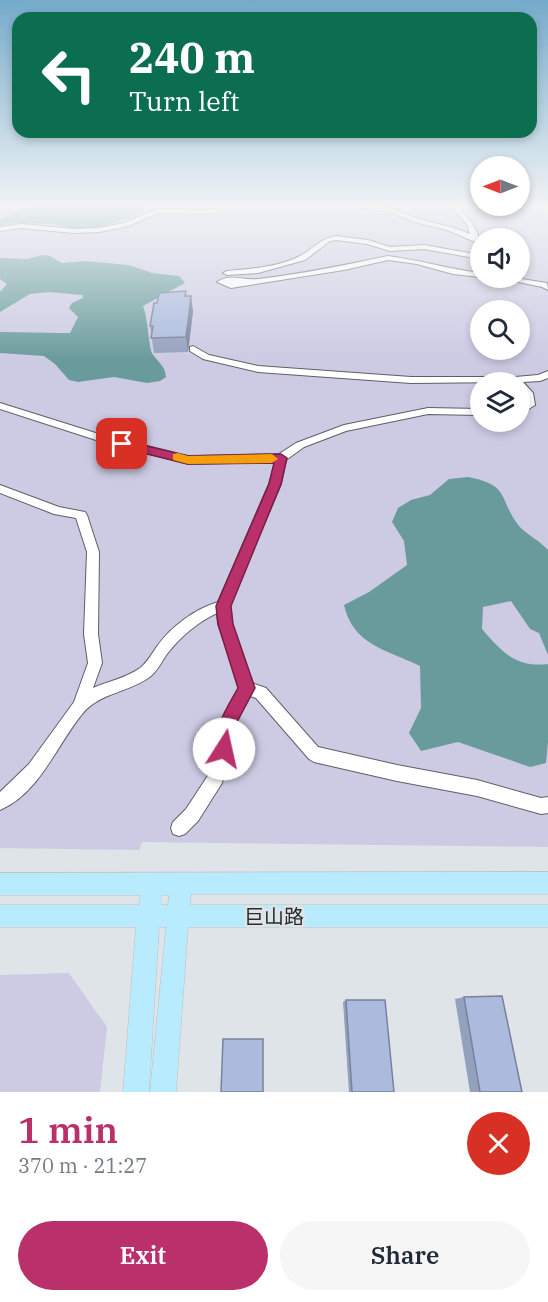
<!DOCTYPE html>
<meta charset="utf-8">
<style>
:root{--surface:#fff;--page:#f6f6f7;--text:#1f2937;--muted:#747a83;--accent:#ba306a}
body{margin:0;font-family:"IBM Plex Serif","Noto Sans SC",serif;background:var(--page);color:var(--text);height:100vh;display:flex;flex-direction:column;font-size:22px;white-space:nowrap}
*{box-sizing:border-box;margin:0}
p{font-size:20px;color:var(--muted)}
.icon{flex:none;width:33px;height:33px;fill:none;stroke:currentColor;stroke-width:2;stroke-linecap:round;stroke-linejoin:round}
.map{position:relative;height:1092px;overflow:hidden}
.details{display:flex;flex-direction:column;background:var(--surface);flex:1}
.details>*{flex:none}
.guide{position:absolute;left:12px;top:12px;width:525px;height:126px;border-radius:18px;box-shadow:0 3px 9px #0003;background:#0b6e4f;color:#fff;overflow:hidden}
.needle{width:39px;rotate:270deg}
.fabs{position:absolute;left:470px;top:156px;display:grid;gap:12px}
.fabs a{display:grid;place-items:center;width:60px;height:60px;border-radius:50%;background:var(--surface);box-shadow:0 3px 9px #0003;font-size:30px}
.pin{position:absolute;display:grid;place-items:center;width:51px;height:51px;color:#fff;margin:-26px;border-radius:12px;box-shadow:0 3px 9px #0006}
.me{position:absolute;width:66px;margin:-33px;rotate:10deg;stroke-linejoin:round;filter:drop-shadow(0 0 4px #0008)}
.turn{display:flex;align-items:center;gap:21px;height:126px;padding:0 18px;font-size:27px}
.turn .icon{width:78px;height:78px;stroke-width:2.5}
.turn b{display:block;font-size:42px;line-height:51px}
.round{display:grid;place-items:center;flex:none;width:63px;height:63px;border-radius:32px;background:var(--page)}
.overview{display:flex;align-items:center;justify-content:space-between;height:102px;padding:0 18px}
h1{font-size:36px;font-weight:600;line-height:45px;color:var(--accent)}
.primary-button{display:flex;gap:12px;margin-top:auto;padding:12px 18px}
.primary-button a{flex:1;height:69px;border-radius:36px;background:var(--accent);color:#fff;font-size:24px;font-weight:600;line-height:69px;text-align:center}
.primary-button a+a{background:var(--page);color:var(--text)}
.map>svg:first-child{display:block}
.green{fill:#cdcbe4;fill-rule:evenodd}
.water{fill:#699b9c}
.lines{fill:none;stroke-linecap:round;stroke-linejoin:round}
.minor-casing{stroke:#5c6064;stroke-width:2}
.major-casing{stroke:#bfbfc0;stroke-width:1}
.minor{fill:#fff;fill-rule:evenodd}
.major{fill:#b7ebfd;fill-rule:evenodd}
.wall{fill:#93a0be}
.shaded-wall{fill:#78829b}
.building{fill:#abbadd;stroke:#78829b;stroke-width:1.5}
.route{fill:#ba306a;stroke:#791f45;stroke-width:1.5}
.slow{fill:#f59e0b}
.labels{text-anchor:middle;stroke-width:5;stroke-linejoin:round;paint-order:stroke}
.near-street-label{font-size:20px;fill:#292b2d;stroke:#dfe4e8}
</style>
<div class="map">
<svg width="548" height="1092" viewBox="0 0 548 1092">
<rect width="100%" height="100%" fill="#dfe4e8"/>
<g class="green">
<path d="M0,207H541L548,219V847L142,842L139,850L0,848ZM480,238H519V278H480ZM480,310H519V350H480ZM480,382H519V422H480Z"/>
<polygon points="69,973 107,1027 100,1092 0,1092 0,975"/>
</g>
<g class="water">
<polygon points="27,207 147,207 129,218 97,228 71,228 55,224 12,223 0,226 0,219"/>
<path d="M42,255L50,256L62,263L85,261L129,265L152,273L179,276L185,283L143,306C148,318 149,348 152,353C158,363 165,365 166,377L160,381L147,383L114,377L78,382L69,380L55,364L44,356L0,353V332L61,333H70L78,317L69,308L72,303L83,298L82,295L49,292L30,294L0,312V292L7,284L0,279V258L27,259Z"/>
<path d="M468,477C511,485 498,499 519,526C526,534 540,541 548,550V655L539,633L530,629L511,601L483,607L482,629C502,652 516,668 548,664V742L546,763L530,767L458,742L421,751L409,733L421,708L420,666C387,650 353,645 344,605L369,592L407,565L404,541L392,522L398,508L411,500L430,495L449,479Z"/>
</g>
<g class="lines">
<defs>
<g id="minor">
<polygon points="221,207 236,207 209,214 157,213 129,226 99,232 74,233 21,228 0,231 0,227 21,224 74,229 99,228 124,223 157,209 209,210"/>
<path d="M357,207L391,208L418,219L451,227L470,234L467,224L452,207H459C468,218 479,230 480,244L447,230L414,222L390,212Z"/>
<path d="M336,236L368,240L390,247L424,245L480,255V259L424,249L390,251L367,244L336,240L330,241L305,260L258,273L227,275L223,273L227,271C250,269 279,267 300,256C313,249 321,238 336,236Z"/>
<path d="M388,256C419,260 449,269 480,273V277L453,274L417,264L388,260L344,270L231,288L217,282C230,273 243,281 258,279C302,274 345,265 388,256Z"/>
<polygon points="500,278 515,278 547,283 548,290 542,287"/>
<polygon points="193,346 209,355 258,366 411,377 515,377 538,375 548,371 548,378 540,381 523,382 533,393 535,405 519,415 519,408 525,404 523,394 519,389 519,382 411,383 258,372 203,359 190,351 190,347"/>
<path d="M0,403L102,435L188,456L279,454L296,443L344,425L428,408L480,409V415L428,414L346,431L304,447L286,460L281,484L229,606L232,624L252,683L266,688L318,747L397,765L477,780L541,798L548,797V813L541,814L477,796L397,781L314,762L309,759L256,698L250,696L236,722L222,783L198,821L185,834L179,836L173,834L171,828L173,822L186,809L209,774L222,720L240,687L218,624L217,613C198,622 180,637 167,654C162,661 158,670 151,676C131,692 101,692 83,713C57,744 40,793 0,810V792L29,764L74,702L88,663L84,634L87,552L76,518L54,514L0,493V485L59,507L85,512L87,515L99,552L98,634L102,663L93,688C109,681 126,678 140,668C148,662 152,653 158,645C172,626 195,609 218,602L269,484L275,462L188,464L96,440L0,409Z"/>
</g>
<path id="major" d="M548,872V894H191L190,905H548V927H188L176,1092H150L166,927H159L149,1092H123L136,927H0V905H139L140,895H0V873ZM162,895H169L168,905H161Z"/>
</defs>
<use href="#minor" class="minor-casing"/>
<use href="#major" class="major-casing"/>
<use href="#minor" class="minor"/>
<use href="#major" class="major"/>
</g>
<g class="wall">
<polygon points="186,296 193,311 188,352 154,353 150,326 157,303"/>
<polygon points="464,997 522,1092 470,1092 455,999"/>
<polygon points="346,1000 394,1092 349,1092 343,1002"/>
</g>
<polygon class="shaded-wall" points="191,296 193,311 188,352 186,337"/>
<g class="building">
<polygon points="186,291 185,296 191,296 186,337 151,338 153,326 150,326 154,303 157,303 159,293"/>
<polygon points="502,996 522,1092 480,1092 464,997"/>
<polygon points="346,1000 385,1000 394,1092 352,1092"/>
<polygon points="223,1039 263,1039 263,1092 221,1092"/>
</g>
<linearGradient id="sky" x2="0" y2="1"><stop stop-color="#75aaca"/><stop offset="0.57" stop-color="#f1f3f5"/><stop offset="1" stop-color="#f1f3f5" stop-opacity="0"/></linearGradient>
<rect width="548" height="360" fill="url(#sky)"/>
<path class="route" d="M122,440L188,456L281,454L287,458L281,484L231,606L233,624L255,688L237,722L230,755L224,758L218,755C209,734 228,706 238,688L218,624L216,606L269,484L274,463L188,464L118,447V441Z"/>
<polygon class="slow" points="178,453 188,456 272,454 278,459 272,463 188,464 173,460 173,454"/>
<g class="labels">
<g class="near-street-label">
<text x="274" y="924">巨山路</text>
</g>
</g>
</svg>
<div class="fabs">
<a><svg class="needle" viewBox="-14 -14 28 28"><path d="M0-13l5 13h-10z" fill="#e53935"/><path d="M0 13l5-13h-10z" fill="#747a83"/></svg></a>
<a><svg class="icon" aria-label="sound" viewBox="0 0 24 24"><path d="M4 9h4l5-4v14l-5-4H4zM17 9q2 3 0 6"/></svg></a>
<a><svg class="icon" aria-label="search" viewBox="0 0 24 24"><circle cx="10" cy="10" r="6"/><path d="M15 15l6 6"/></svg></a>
<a><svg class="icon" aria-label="layers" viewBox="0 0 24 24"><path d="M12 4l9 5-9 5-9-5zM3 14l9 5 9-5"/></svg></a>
</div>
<div class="pin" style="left:122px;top:444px;background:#d93025"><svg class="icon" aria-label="arrive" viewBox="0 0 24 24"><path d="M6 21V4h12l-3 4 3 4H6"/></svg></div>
<svg class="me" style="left:224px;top:749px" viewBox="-20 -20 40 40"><circle r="19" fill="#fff"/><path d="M0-13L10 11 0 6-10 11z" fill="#ba306a"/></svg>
<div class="guide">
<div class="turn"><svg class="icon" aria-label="left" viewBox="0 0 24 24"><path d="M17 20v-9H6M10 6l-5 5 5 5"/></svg><div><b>240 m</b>Turn left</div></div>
</div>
</div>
<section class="details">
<div class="overview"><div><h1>1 min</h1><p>370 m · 21:27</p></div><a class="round" style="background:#d93025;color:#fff"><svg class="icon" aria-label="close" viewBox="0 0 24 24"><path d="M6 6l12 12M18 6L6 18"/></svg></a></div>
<div class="primary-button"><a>Exit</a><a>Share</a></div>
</section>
